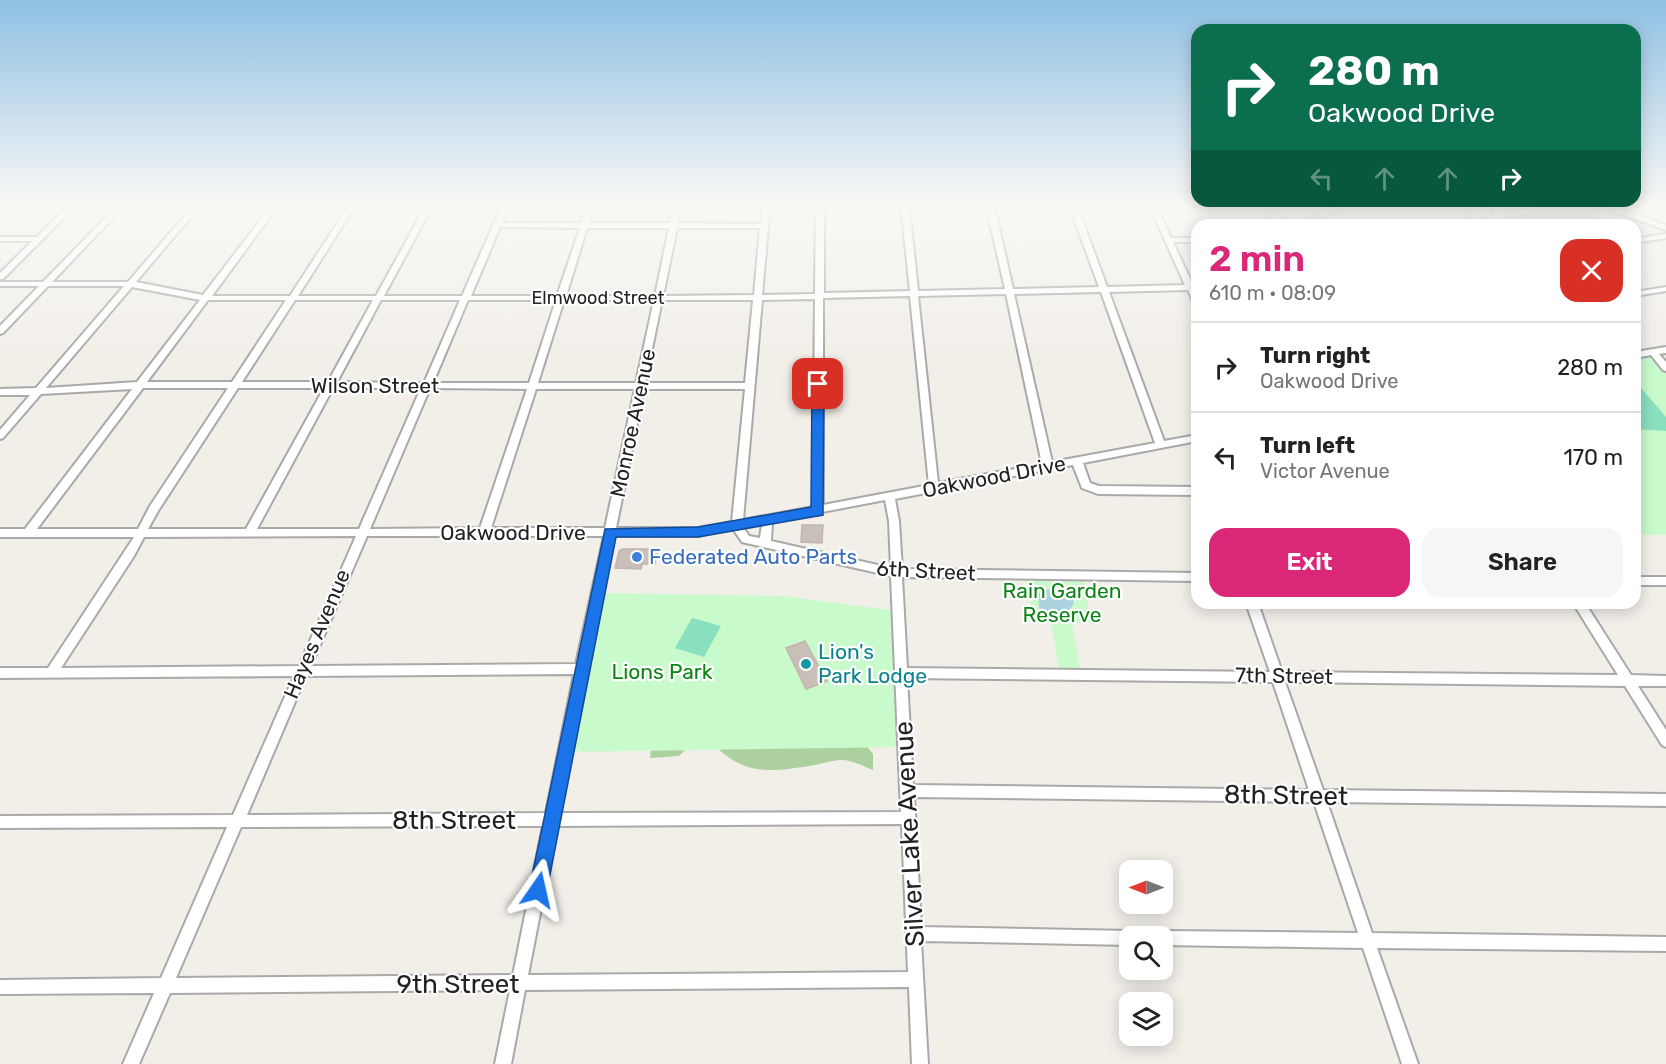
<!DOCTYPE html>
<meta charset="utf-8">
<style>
:root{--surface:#fff;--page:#f6f6f6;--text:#222;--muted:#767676;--line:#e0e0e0;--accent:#db2777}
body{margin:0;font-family:Rubik,sans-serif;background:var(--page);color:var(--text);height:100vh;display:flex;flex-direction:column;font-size:22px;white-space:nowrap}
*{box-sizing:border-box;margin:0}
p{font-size:20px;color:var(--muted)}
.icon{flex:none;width:33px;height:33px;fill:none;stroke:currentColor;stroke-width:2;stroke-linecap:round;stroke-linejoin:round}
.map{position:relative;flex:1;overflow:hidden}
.details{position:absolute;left:1191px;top:219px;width:450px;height:390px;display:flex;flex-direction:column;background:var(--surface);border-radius:18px;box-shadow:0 3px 15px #0003}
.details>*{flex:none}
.banner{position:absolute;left:1191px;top:24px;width:450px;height:183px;border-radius:18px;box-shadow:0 3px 15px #0003;background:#0b6e4f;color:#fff;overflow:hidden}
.needle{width:39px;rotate:270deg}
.controls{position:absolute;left:1119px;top:860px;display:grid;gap:12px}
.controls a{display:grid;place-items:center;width:54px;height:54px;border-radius:12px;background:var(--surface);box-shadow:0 3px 15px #0003;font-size:30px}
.pin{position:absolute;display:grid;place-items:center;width:51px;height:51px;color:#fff;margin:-26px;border-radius:12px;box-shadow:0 3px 9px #0006}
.me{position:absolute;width:66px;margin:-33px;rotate:11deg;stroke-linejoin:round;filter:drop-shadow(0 0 4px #0008)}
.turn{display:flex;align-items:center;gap:21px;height:126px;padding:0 18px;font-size:27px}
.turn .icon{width:78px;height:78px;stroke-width:2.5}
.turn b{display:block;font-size:42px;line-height:51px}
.lanes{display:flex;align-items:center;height:57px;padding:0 18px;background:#0003;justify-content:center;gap:30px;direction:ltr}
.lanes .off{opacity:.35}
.round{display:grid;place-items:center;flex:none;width:63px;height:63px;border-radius:18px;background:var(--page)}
.summary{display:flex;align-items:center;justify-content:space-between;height:102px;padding:0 18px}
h1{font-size:36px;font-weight:600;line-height:45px;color:var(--accent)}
.action{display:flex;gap:12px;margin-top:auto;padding:12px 18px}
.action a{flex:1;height:69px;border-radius:18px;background:var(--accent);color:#fff;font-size:24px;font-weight:600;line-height:69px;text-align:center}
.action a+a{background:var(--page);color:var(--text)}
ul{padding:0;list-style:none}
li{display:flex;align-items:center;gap:18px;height:90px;padding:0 18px;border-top:2px solid var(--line)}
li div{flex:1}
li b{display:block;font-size:22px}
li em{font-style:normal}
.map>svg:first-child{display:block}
.forest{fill:#add19e}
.park{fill:#c8facc}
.pitch{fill:#88e0be}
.water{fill:#aad3df}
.building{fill:#c7bfb8;stroke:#c4b6ab;stroke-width:1.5}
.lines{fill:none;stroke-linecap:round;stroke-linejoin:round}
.minor-casing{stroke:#a9a9a9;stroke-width:4}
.minor{fill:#fff;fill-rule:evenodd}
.route{fill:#1a73e8;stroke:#114b97;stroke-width:1.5}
.shop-dot{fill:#3f7fe0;stroke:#fff;stroke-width:2}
.culture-dot{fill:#0f9aa8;stroke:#fff;stroke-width:2}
.labels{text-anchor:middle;stroke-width:4.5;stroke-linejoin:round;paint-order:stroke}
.far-street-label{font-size:18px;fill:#222;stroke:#fff}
.street-label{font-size:21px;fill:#222;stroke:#fff}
.shop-label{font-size:21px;fill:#366cbe;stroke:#fff;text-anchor:start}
.park-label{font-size:21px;fill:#0c8416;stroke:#fff}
.culture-label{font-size:21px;fill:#0d838f;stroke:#fff;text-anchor:start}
.near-street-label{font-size:26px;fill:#222;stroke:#fff}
</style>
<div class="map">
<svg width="1666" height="1064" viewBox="0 0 1666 1064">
<rect width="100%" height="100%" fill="#f2efe9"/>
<g class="forest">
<polygon points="1539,205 1596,205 1602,209 1593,213 1596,220 1563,221 1562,225 1517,225 1503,215 1517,215"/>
<path d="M861,739L873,754V770C863,766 854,761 843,760C834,760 824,763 815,765C771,772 745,777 712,743H692L679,756L650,758L652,743Z"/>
</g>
<g class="park">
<polygon points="1653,352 1666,368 1666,535 1643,535 1635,524 1635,355"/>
<polygon points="1026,579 1083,580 1091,622 1072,623 1080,670 1059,670 1051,622 1033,621"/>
<polygon points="598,593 782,596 898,611 905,747 566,752"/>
</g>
<g class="pitch">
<polygon points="1635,381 1666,417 1666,431 1635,429"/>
<polygon points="692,618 721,626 704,657 675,648"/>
</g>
<polygon class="water" points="1050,589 1066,592 1074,601 1073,605 1060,621 1049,618 1039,608 1039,593"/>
<g class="building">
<polygon points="802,525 823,525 822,543 801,542"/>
<polygon points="622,549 658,549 655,564 642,564 641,569 615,568 619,551"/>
<polygon points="805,641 827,681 806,689 786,648"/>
</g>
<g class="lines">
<defs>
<g id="minor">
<polygon points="69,205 77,205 3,279 0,279 0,273 32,241 0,241 0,237 37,237"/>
<path d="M118,205H125L52,282H128L194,205H201L136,282L203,295L272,205H279L212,296H290L349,205H356L298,296H376L426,205H433L384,296H462L502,205H509L502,223H581L587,205H595L589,223H670L674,205H682L678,223L761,224L762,205H770L762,295L815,294L816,205H824V293L910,291L901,205H909L918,291L1005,289L986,205H994L1013,289L1099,287L1069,205H1077L1107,287L1185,285L1149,205H1156L1171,238H1197V242H1173L1193,285H1197L1196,289L1197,303L1193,301L1188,290L1109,292L1164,441L1197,435V441L1083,463L1090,483L1099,486L1197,487V495L1098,494L1082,488L1073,465L938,490L934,493L931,492L895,499L899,521L902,569L1197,573V581L902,577L907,668L1270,672L1246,603H1258L1282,672L1618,675L1573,603H1585L1631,675L1666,676V686H1638L1666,730V747L1662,745L1625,686L1285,682L1323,790L1666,794V806L1327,802L1372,933L1666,937V951L1377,948L1418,1064H1402L1363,948L1162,945V936H1156L1157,933L1162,931L1358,933L1314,802L914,797L921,927L1130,931L1135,933L1136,936H1130V945L921,941L928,1064H912L909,987L525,990L511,1064H495L510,990L170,993L139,1064H123L154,993L0,994V980L161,978L227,827L0,828V816L233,815L294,676L0,678V668H48L134,537H0V529H25L132,389L41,394L3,438L0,439V430L30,395H0V389L36,388L124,286H48L3,333L0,334V326L39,286H0V282H43ZM500,227L580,228L557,296H471ZM587,228H669L655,296H566ZM677,228H760L754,295L663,296ZM132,287L200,300L137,382L46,388ZM1101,292L1155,443L1052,462L1014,294ZM1006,294L1042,464L938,483L918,296ZM910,296L929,485L823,505V298ZM815,299L813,507L743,520L762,300ZM208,300H286L232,382H147ZM295,300H373L328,382H242ZM381,300H460L424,383L337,382ZM468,300H556L529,383H433ZM564,300H654L636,383H538ZM662,300H753L745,383H645ZM143,388H228L150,506L138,529H37ZM238,388H324L246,529H148L158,511ZM333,388H421L359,529H257ZM430,388L527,389L480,528L370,529ZM536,389H635L605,528H491ZM644,389H745L732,522L698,528H616ZM885,500L889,521L891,568L771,541L772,522L815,514L818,515L822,512ZM762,524L760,538L749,536L743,527ZM733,529L742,542L746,543L891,576L901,812L559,813L614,536H698ZM356,536L299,666L61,668L134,556L144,537ZM367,536H604L576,664L311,666ZM574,674L546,813L247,815L306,676ZM907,678L1273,682L1309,790L913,785ZM902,824L908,972L528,975L557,826ZM543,826L513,975L176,978L241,827Z"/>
<polygon points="1259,205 1267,205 1288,225 1280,225"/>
<polygon points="1338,205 1347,205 1310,225 1300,225"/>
<polygon points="1490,205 1499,205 1489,212 1500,225 1492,225 1484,215 1466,225 1457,225"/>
<polygon points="1597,205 1608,205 1666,225 1666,230"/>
<polygon points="1666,234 1666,238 1635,243 1635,239"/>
<polygon points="1666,287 1666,291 1635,296 1635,292"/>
<polygon points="1666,347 1666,353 1659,354 1666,362 1666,371 1663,370 1651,355 1635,358 1635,352"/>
<rect x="1635" y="577" width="31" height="8"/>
</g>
</defs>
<use href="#minor" class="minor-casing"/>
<use href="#minor" class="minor"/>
</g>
<linearGradient id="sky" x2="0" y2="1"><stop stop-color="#8fc0e4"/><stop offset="0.58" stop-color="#f9f8f5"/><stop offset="1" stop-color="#f9f8f5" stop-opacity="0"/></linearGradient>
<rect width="1666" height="354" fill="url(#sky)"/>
<polygon class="route" points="818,380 824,384 823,515 698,537 616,537 547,890 545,896 538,899 532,896 529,890 605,529 698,527 811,507 812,384"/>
<circle class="shop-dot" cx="637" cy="557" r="6"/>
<circle class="culture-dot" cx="806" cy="664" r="6"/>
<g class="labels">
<g class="far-street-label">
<text x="598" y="304">Elmwood Street</text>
</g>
<g class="street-label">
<text x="375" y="393">Wilson Street</text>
<text transform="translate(633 423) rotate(-78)" y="7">Monroe Avenue</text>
<text transform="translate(994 477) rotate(-11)" y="7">Oakwood Drive</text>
<text x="513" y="540">Oakwood Drive</text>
<text transform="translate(926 571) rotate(3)" y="7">6th Street</text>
<text transform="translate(317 634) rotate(-67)" y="7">Hayes Avenue</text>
<text transform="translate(1284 676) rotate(1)" y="7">7th Street</text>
</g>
<g class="shop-label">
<text x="649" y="564">Federated Auto Parts</text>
</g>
<g class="park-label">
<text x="1062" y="598">Rain Garden<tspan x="1062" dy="24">Reserve</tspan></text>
<text x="662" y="679">Lions Park</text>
</g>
<g class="culture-label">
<text x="818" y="659">Lion's<tspan x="818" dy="24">Park Lodge</tspan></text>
</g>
<g class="near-street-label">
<text transform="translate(1286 795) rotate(1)" y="9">8th Street</text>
<text x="454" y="829">8th Street</text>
<text transform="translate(909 834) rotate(-93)" y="9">Silver Lake Avenue</text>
<text x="458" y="993">9th Street</text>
</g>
</g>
</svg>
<div class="controls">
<a><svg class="needle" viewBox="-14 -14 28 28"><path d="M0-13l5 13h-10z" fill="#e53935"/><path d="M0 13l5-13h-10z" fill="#767676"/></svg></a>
<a><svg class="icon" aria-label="search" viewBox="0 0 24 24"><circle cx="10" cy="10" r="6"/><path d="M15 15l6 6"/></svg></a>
<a><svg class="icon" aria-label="layers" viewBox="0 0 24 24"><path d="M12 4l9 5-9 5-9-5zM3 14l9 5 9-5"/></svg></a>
</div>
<div class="pin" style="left:818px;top:384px;background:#d93025"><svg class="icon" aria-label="arrive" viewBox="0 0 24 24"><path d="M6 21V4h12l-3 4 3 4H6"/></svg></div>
<svg class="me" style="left:538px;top:890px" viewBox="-20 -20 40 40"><path d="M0-17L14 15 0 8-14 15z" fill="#1a73e8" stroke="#fff" stroke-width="4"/></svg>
<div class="banner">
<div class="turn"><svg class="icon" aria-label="right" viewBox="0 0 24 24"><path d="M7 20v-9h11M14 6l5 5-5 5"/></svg><div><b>280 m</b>Oakwood Drive</div></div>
<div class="lanes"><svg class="icon off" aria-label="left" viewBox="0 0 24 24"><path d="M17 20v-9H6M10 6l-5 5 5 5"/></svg><svg class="icon off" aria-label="ahead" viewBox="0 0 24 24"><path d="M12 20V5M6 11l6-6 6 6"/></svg><svg class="icon off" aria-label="ahead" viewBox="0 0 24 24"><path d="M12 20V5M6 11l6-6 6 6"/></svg><svg class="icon" aria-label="right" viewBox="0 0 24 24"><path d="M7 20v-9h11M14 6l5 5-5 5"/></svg></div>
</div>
<section class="details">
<div class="summary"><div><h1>2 min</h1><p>610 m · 08:09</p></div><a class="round" style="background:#d93025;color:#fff"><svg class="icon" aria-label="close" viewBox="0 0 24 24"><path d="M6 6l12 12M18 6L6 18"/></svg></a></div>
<ul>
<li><svg class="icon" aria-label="right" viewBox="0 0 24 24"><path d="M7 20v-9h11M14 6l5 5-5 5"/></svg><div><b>Turn right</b><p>Oakwood Drive</p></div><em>280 m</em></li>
<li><svg class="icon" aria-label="left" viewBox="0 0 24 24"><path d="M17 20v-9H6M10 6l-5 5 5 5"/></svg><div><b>Turn left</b><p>Victor Avenue</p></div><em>170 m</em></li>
</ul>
<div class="action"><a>Exit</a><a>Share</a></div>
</section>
</div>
